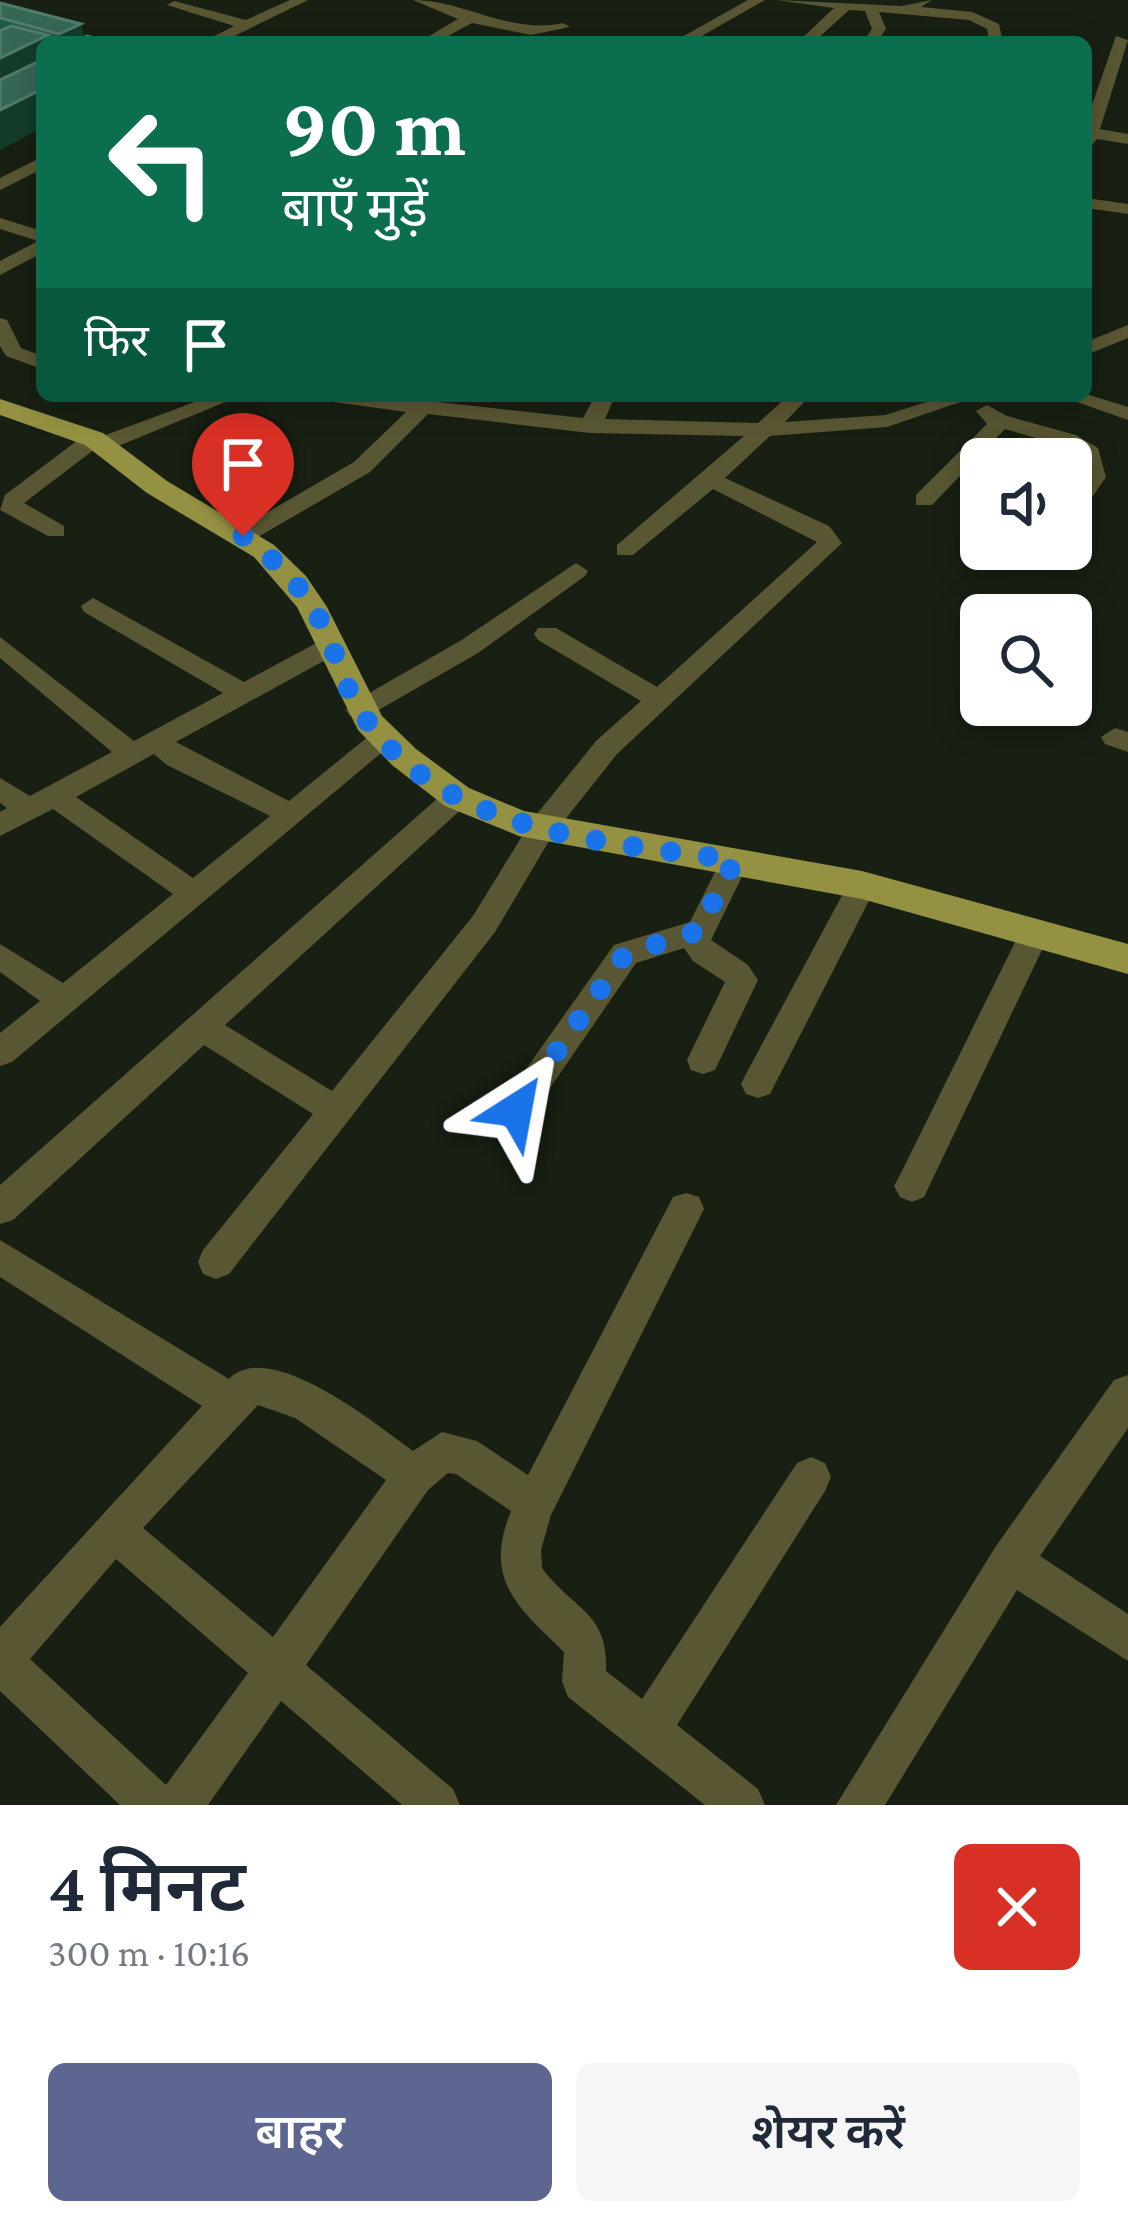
<!DOCTYPE html>
<html lang="hi">
<meta charset="utf-8">
<style>
:root{--surface:#fff;--page:#f6f6f7;--text:#1f2937;--muted:#747a83;--accent:#5d6690}
body{margin:0;font-family:"Crimson Pro","Noto Sans Devanagari",serif;background:var(--page);color:var(--text);height:100vh;display:flex;flex-direction:column;font-size:45px;white-space:nowrap}
*{box-sizing:border-box;margin:0}
p{font-size:39px;color:var(--muted)}
.icon{flex:none;width:66px;height:66px;fill:none;stroke:currentColor;stroke-width:2;stroke-linecap:round;stroke-linejoin:round}
.map{position:relative;height:1805px;overflow:hidden}
.drawer{display:flex;flex-direction:column;background:var(--surface);flex:1}
.drawer>*{flex:none}
.banner{position:absolute;left:36px;top:36px;width:1056px;height:366px;border-radius:18px;box-shadow:0 6px 30px #0003;background:#0b6e4f;color:#fff;overflow:hidden}
.buttons{position:absolute;left:960px;top:438px;display:grid;gap:24px}
.buttons a{display:grid;place-items:center;width:132px;height:132px;border-radius:18px;background:var(--surface);box-shadow:0 6px 30px #0003;font-size:60px}
.pin{position:absolute;display:grid;place-items:center;width:102px;height:102px;color:#fff;margin:-123px -51px;border-radius:50% 50% 50% 0;rotate:-45deg;box-shadow:0 0 12px #0007}
.pin .icon{rotate:45deg}
.me{position:absolute;width:132px;margin:-66px;rotate:34deg;stroke-linejoin:round;filter:drop-shadow(0 0 9px #0008)}
.turn{display:flex;align-items:center;gap:42px;height:252px;padding:0 48px;font-size:54px}
.turn .icon{width:156px;height:156px;stroke-width:2.5}
.turn b{display:block;font-size:84px;line-height:102px}
.then{display:flex;align-items:center;height:114px;padding:0 48px;background:#0003;gap:24px;font-size:45px}
.round{display:grid;place-items:center;flex:none;width:126px;height:126px;border-radius:18px;background:var(--page)}
.summary{display:flex;align-items:center;justify-content:space-between;height:204px;padding:0 48px}
h1{font-size:72px;font-weight:600;line-height:90px}
.action{display:flex;gap:24px;margin-top:auto;padding:24px 48px}
.action a{flex:1;height:138px;border-radius:18px;background:var(--accent);color:#fff;font-size:48px;font-weight:600;line-height:138px;text-align:center}
.action a+a{background:var(--page);color:var(--text)}
.map>svg:first-child{display:block}
.lines{fill:none;stroke-linecap:round;stroke-linejoin:round}
.minor{fill:#595733;fill-rule:evenodd}
.major{fill:#959142;fill-rule:evenodd}
.wall{fill:#205944}
.shaded-wall{fill:#143c29}
.building{fill:#356854;stroke:#507c6a;stroke-width:3}
.route{stroke:#1a73e8;stroke-width:21;stroke-dasharray:0 37.8}
</style>
<div class="map">
<svg width="1128" height="1805" viewBox="0 0 1128 1805">
<rect width="100%" height="100%" fill="#172012"/>
<g class="lines">
<g class="minor">
<polygon points="290,0 308,0 222,42 203,42 234,26 167,5 174,1 246,20"/>
<path d="M413,0C465,0 509,35 563,23L570,27L531,35L472,23L437,42H419L458,19Z"/>
<polygon points="748,0 765,0 691,42 673,42"/>
<polygon points="776,0 902,6 932,0 921,7 972,12 999,24 1003,42 989,42 987,29 969,20 879,12 886,29 877,42 863,42 872,29 865,11 849,10 814,42 798,42 834,8"/>
<polygon points="1116,36 1128,40 1100,129 1128,134 1128,144 1097,139 1086,152 1086,122"/>
<polygon points="42,157 42,169 0,190 0,178"/>
<polygon points="1086,198 1128,204 1128,214 1086,208"/>
<polygon points="0,218 42,231 42,253 0,275 0,261 38,241 0,229"/>
<polygon points="0,318 7,320 21,348 42,356 42,369 6,356 0,346"/>
<polygon points="1128,325 1128,338 1086,355 1086,342"/>
<polygon points="1086,394 1128,407 1128,420 1060,396"/>
<polygon points="211,396 240,396 111,449 95,449 24,503 64,526 64,536 48,536 0,510 5,495 86,434 103,436"/>
<polygon points="324,396 383,396 583,418 595,396 615,396 605,419 758,423 788,396 810,396 785,422 885,415 946,396 978,396 887,427 770,436 725,478 829,526 842,543 617,754 552,836 495,932 229,1274 216,1279 203,1274 198,1262 203,1250 313,1114 204,1045 13,1220 0,1224 0,1185 447,790 467,790 471,797 467,804 225,1025 332,1091 473,916 532,820 597,740 641,701 538,640 534,634 538,628 556,628 657,687 817,542 713,489 633,555 617,555 617,545 744,436 590,433 428,414 370,472 251,541 235,541 235,531 354,462 406,412 334,402"/>
<polygon points="987,405 1007,416 1076,435 1098,448 1106,477 1079,516 1071,518 1071,495 1084,477 1080,456 1060,445 1005,429 932,505 916,505 916,495 987,424 976,411"/>
<polygon points="576,563 588,571 585,576 478,653 368,716 350,716 346,710 350,704 460,641"/>
<path d="M93,598L244,682L322,640H340L344,646L340,652L176,742L289,801L375,731H395L399,738L12,1062L0,1066V1033L40,1001L0,972V944L63,983L173,894L53,809L0,836V812L7,808L0,803V778L30,796L112,752L0,658V637L134,741L223,693L84,612L81,606ZM154,754L167,765L270,816L193,878L76,797Z"/>
<polygon points="1115,728 1128,732 1128,752 1105,744 1101,737"/>
<polygon points="735,849 745,852 750,860 711,940 748,965 758,980 715,1070 703,1074 691,1070 687,1060 725,982 693,961 684,948 636,963 528,1120 516,1125 504,1120 499,1110 504,1100 614,945 690,922 725,852"/>
<polygon points="862,874 872,877 877,885 770,1094 758,1098 746,1094 741,1084 746,1074 852,877"/>
<polygon points="1036,919 1047,922 1051,931 924,1197 912,1202 900,1197 894,1186 900,1175 1025,922"/>
<path d="M686,1193L699,1197L704,1209L551,1515L541,1550L542,1568C573,1610 609,1612 606,1671L642,1699L797,1463L811,1457L825,1463L831,1477L825,1491L677,1725L758,1789L765,1805H705L568,1697L562,1681L564,1652C517,1607 483,1579 511,1511L456,1474L448,1473L428,1490L306,1665L453,1789L460,1805H402L281,1701L208,1805H120L0,1691V1627L202,1406L0,1277V1240L229,1379C269,1337 377,1425 413,1451L442,1432L477,1441L528,1475L673,1197ZM258,1405L295,1418L386,1480L273,1637L143,1528ZM116,1559L248,1673L166,1785L30,1659Z"/>
<polygon points="1128,1375 1128,1428 1040,1556 1128,1614 1128,1661 1017,1590 885,1805 836,1805 996,1546 1114,1380"/>
</g>
<polygon class="major" points="0,399 103,433 167,481 274,545 306,576 327,607 382,716 416,749 469,788 524,811 862,871 1128,944 1128,974 862,899 519,836 445,806 392,765 358,730 297,607 254,557 147,493 85,445 0,415"/>
</g>
<polygon class="wall" points="0,3 85,37 109,42 42,42 42,127 0,150"/>
<g class="shaded-wall">
<polygon points="81,24 86,42 61,42 59,34"/>
<polygon points="48,35 49,42 42,42 42,75 0,96 0,58"/>
<polygon points="42,89 42,127 0,150 0,110"/>
</g>
<g class="building">
<polygon points="0,3 81,24 59,34 0,18"/>
<polygon points="11,26 48,35 0,58 0,31"/>
<polygon points="87,36 109,42 75,42"/>
<polygon points="42,60 42,89 0,110 0,80"/>
</g>
<g class="lines">
<path class="route" d="M243,536C279,562 307,591 326,632C337,657 344,684 358,707C435,834 606,842 735,860L698,931L625,954L516,1110"/>
</g>
</svg>
<div class="buttons">
<a><svg class="icon" aria-label="sound" viewBox="0 0 24 24"><path d="M4 9h4l5-4v14l-5-4H4zM17 9q2 3 0 6"/></svg></a>
<a><svg class="icon" aria-label="search" viewBox="0 0 24 24"><circle cx="10" cy="10" r="6"/><path d="M15 15l6 6"/></svg></a>
</div>
<div class="pin" style="left:243px;top:536px;background:#d93025"><svg class="icon" aria-label="arrive" viewBox="0 0 24 24"><path d="M6 21V4h12l-3 4 3 4H6"/></svg></div>
<svg class="me" style="left:516px;top:1110px" viewBox="-20 -20 40 40"><path d="M0-17L14 15 0 8-14 15z" fill="#1a73e8" stroke="#fff" stroke-width="4"/></svg>
<div class="banner">
<div class="turn"><svg class="icon" aria-label="left" viewBox="0 0 24 24"><path d="M17 20v-9H6M10 6l-5 5 5 5"/></svg><div><b>90 m</b>बाएँ मुड़ें</div></div>
<div class="then">फिर<svg class="icon" aria-label="arrive" viewBox="0 0 24 24"><path d="M6 21V4h12l-3 4 3 4H6"/></svg></div>
</div>
</div>
<section class="drawer">
<div class="summary"><div><h1>4 मिनट</h1><p>300 m · 10:16</p></div><a class="round" style="background:#d93025;color:#fff"><svg class="icon" aria-label="close" viewBox="0 0 24 24"><path d="M6 6l12 12M18 6L6 18"/></svg></a></div>
<div class="action"><a>बाहर</a><a>शेयर करें</a></div>
</section>
